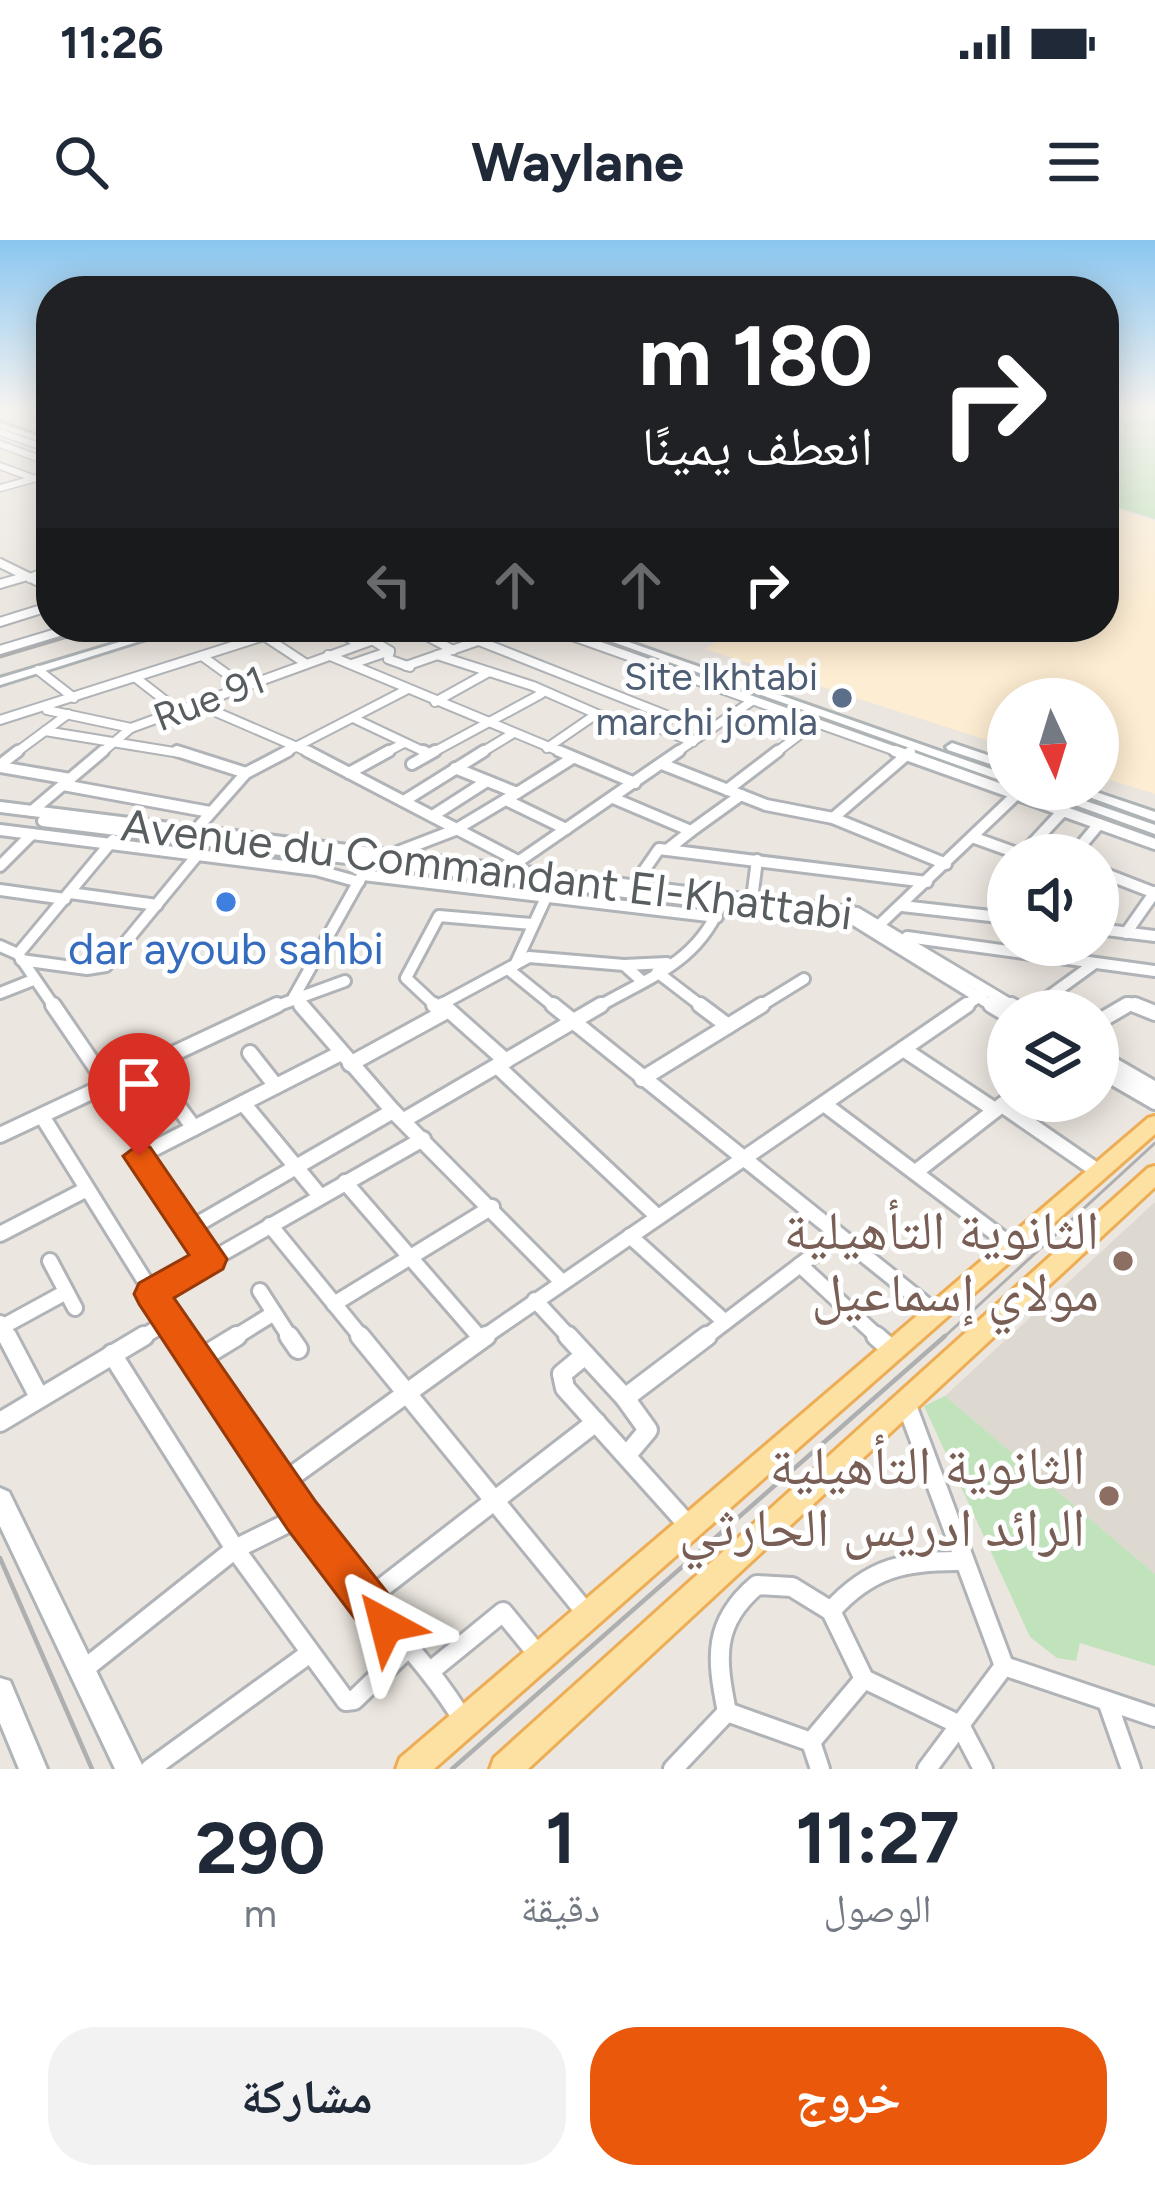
<!DOCTYPE html>
<html lang="ar">
<meta charset="utf-8">
<style>
:root{--surface:#fff;--page:#f2f2f3;--text:#1f2937;--muted:#747a83;--accent:#ea580c}
body{margin:0;font-family:Figtree,"Noto Naskh Arabic",sans-serif;background:var(--page);color:var(--text);direction:rtl;height:100vh;display:flex;flex-direction:column;font-size:45px;white-space:nowrap}
*{box-sizing:border-box;margin:0}
p{font-size:39px;color:var(--muted)}
.icon{flex:none;width:66px;height:66px;fill:none;stroke:currentColor;stroke-width:2;stroke-linecap:round;stroke-linejoin:round}
.map{position:relative;height:1529px;overflow:hidden;direction:ltr}
.drawer{display:flex;flex-direction:column;background:var(--surface);flex:1}
.drawer>*{flex:none}
.hud{position:absolute;left:36px;top:36px;width:1083px;height:366px;border-radius:48px;box-shadow:0 6px 30px #0003;direction:rtl;background:#202124;color:#fff;overflow:hidden}
.needle{width:78px;rotate:176deg}
.tools{position:absolute;left:987px;top:438px;display:grid;gap:24px}
.tools a{display:grid;place-items:center;width:132px;height:132px;border-radius:50%;background:var(--surface);box-shadow:0 6px 30px #0003;font-size:60px}
.pin{position:absolute;display:grid;place-items:center;width:102px;height:102px;color:#fff;margin:-123px -51px;border-radius:50% 50% 50% 0;rotate:-45deg;box-shadow:0 0 12px #0007}
.pin .icon{rotate:45deg}
.me{position:absolute;width:132px;margin:-66px;rotate:322deg;stroke-linejoin:round;filter:drop-shadow(0 0 9px #0008)}
.turn{display:flex;align-items:center;gap:42px;height:252px;padding:0 48px;font-size:54px}
.turn .icon{width:156px;height:156px;stroke-width:2.5}
.turn b{display:block;font-size:84px;line-height:102px}
.lanes{display:flex;align-items:center;height:114px;padding:0 48px;background:#0003;justify-content:center;gap:60px;direction:ltr}
.lanes .off{opacity:.35}
.eta{display:flex;justify-content:space-evenly;align-items:center;height:204px;text-align:center}
.eta b{font-size:72px;font-weight:700;line-height:84px}
.primary-button{display:flex;gap:24px;margin-top:auto;padding:24px 48px}
.primary-button a{flex:1;height:138px;border-radius:48px;background:var(--accent);color:#fff;font-size:48px;font-weight:700;line-height:138px;text-align:center}
.primary-button a+a{background:var(--page);color:var(--text)}
.status{display:flex;justify-content:space-between;align-items:center;height:84px;padding:0 60px;background:var(--surface);direction:ltr}
.status svg{height:33px;fill:currentColor}
header{display:flex;justify-content:space-between;align-items:center;height:156px;padding:0 48px;background:var(--surface);font-size:54px;font-weight:700}
.map>svg:first-child{display:block}
.commercial{fill:#fdedd2}
.education{fill:#ddd8d0}
.green{fill:#c1e3bb}
.lines{fill:none;stroke-linecap:round;stroke-linejoin:round}
.minor-far4-casing{stroke:#b0b3b7;stroke-width:9}
.minor-far3-casing{stroke:#b0b3b7;stroke-width:12}
.minor-far2-casing{stroke:#b0b3b7;stroke-width:16}
.minor-far1-casing{stroke:#b0b3b7;stroke-width:20}
.minor-casing{stroke:#b0b3b7;stroke-width:24}
.secondary-casing{stroke:#afb4b7;stroke-width:6}
.primary-casing{stroke:#edad55;stroke-width:6}
.minor-far4{stroke:#fff;stroke-width:6}
.minor-far3{stroke:#fff;stroke-width:8}
.minor-far2{stroke:#fff;stroke-width:10}
.minor-far1{stroke:#fff;stroke-width:14}
.minor{stroke:#fff;stroke-width:18}
.secondary{fill:#fff;fill-rule:evenodd}
.primary{fill:#fde1a2;fill-rule:evenodd}
.tram-far1{stroke:#aeafb0;stroke-width:3}
.tram{stroke:#aeafb0;stroke-width:4.5}
.route{fill:#ea580c;stroke:#983908;stroke-width:3}
.service-dot{fill:#5c6f8a;stroke:#fff;stroke-width:4.5}
.shop-dot{fill:#3f7fe0;stroke:#fff;stroke-width:4.5}
.education-dot{fill:#8d6e63;stroke:#fff;stroke-width:4.5}
.labels{text-anchor:middle;stroke-width:10;stroke-linejoin:round;paint-order:stroke}
.far-service-label{font-size:39px;fill:#4e5e75;stroke:#fff;text-anchor:end}
.far-street-label{font-size:39px;fill:#585d60;stroke:#fff}
.street-label{font-size:45px;fill:#585d60;stroke:#fff}
.shop-label{font-size:45px;fill:#366cbe;stroke:#fff}
.near-education-label{font-size:54px;fill:#785e54;stroke:#fff;text-anchor:end}
</style>
<div class="status"><b>11:26</b><svg viewBox="0 0 49 12"><path d="M0 12V9h3v3zM5 12V6h3v6zM10 12V3h3v9zM15 12V0h3v12zM26 1h20v11H26zM47 4h2v5h-2z"/></svg></div>
<header><svg class="icon" aria-label="menu" viewBox="0 0 24 24"><path d="M4 6h16M4 12h16M4 18h16"/></svg>Waylane<svg class="icon" aria-label="search" viewBox="0 0 24 24"><circle cx="10" cy="10" r="6"/><path d="M15 15l6 6"/></svg></header>
<div class="map">
<svg width="1155" height="1529" viewBox="0 0 1155 1529">
<rect width="100%" height="100%" fill="#ebe6df"/>
<polygon class="commercial" points="1104,265 1155,281 1155,554 1098,536 1098,459 1008,459 1008,507 705,409 737,387 1104,387"/>
<polygon class="education" points="1155,962 1155,1334 945,1156"/>
<g class="green">
<polygon points="1104,170 1155,170 1155,279 1104,263"/>
<polygon points="945,1156 1155,1334 1155,1426 1080,1403 1076,1421 1057,1418 1030,1397 924,1166"/>
</g>
<g class="lines">
<defs>
<g id="minor-far4">
<polyline points="37,180 51,188"/>
<polyline points="0,192 51,210"/>
<polyline points="0,204 51,223"/>
<polyline points="0,226 33,238"/>
<polyline points="0,248 51,234"/>
</g>
<g id="minor-far3">
<polyline points="0,323 51,348"/>
<polyline points="30,338 51,330"/>
<polyline points="0,344 24,337"/>
<polyline points="0,382 51,366"/>
<polyline points="132,387 140,391"/>
<polyline points="331,387 359,404"/>
<polyline points="410,387 453,410"/>
<polyline points="547,387 904,514"/>
<polyline points="264,396 305,423"/>
<polyline points="372,400 390,411 388,419 410,427"/>
<polyline points="0,410 76,387"/>
<polyline points="328,415 566,514"/>
<polyline points="437,415 533,446 638,492 654,492 671,477 479,401"/>
<polyline points="202,416 242,445"/>
<polyline points="352,424 390,411"/>
<polyline points="406,426 518,387"/>
<polyline points="38,430 74,458"/>
<polyline points="136,438 176,469"/>
<polyline points="193,462 313,514"/>
<polyline points="435,462 489,432"/>
<polyline points="47,470 131,488"/>
<polyline points="353,478 429,514"/>
<polyline points="0,480 292,387"/>
<polyline points="659,488 693,502"/>
<polyline points="45,491 186,514"/>
<polyline points="547,508 595,475"/>
<polyline points="14,514 68,474"/>
<polyline points="100,514 131,488 409,387"/>
<polyline points="282,514 406,450"/>
<polyline points="383,514 404,503"/>
<polyline points="430,514 541,454"/>
<polyline points="479,514 512,494"/>
<polyline points="674,514 752,461"/>
<polyline points="774,514 815,483"/>
</g>
<g id="minor-far2">
<polyline points="177,511 246,533"/>
<polyline points="307,511 518,621"/>
<polyline points="423,511 429,514"/>
<polyline points="559,511 635,543"/>
<polyline points="895,511 1155,604"/>
<polyline points="412,524 435,511"/>
<polyline points="662,524 766,565 833,578 946,624"/>
<polyline points="0,525 18,511"/>
<polyline points="0,527 70,539"/>
<polyline points="349,533 389,511"/>
<polyline points="63,545 210,572"/>
<polyline points="727,550 778,511"/>
<polyline points="517,553 571,519"/>
<polyline points="613,558 691,591 667,610"/>
<polyline points="506,560 566,589"/>
<polyline points="404,561 484,511"/>
<polyline points="0,567 857,673 1016,768"/>
<polyline points="32,571 103,511"/>
<polyline points="434,575 487,541"/>
<polyline points="833,578 910,512"/>
<polyline points="43,581 854,680 996,768"/>
<polyline points="0,590 316,630 359,642"/>
<polyline points="691,591 741,555"/>
<polyline points="193,593 246,533 288,511"/>
<polyline points="972,597 1022,615"/>
<polyline points="1022,615 1063,571"/>
<polyline points="1073,615 1099,584"/>
<polyline points="0,626 32,594"/>
<polyline points="512,626 679,511"/>
<polyline points="1098,631 1155,653"/>
<polyline points="363,635 717,677"/>
<polyline points="634,645 659,609 927,642"/>
<polyline points="0,650 65,659"/>
<polyline points="70,653 157,665"/>
<polyline points="752,659 757,620"/>
<polyline points="902,666 1008,678"/>
<polyline points="875,689 1021,550"/>
<polyline points="1098,689 1155,696"/>
<polyline points="1126,693 1155,652"/>
<polyline points="907,697 1155,731"/>
<polyline points="0,706 18,714 55,768"/>
<polyline points="18,714 113,600"/>
<polyline points="21,720 87,729 106,726 199,613"/>
<polyline points="515,725 549,651"/>
<polyline points="624,725 667,723"/>
<polyline points="508,729 556,768"/>
<polyline points="657,732 704,768"/>
<polyline points="0,753 33,740"/>
<polyline points="294,757 303,768"/>
<polyline points="294,757 369,623 455,590 517,553 455,528"/>
<polyline points="271,768 345,741"/>
<polyline points="438,768 406,738 439,676 532,684"/>
<polyline points="446,768 442,764 529,717 624,725 642,741"/>
<path d="M596,768C653,735 700,722 724,657"/>
<polyline points="757,768 804,739"/>
<polyline points="962,768 981,755"/>
<polyline points="1033,768 1095,723"/>
<polyline points="1122,768 1130,763 1142,768"/>
</g>
<g id="minor-far1">
<polyline points="53,765 107,844"/>
<polyline points="301,765 393,871 561,1041"/>
<polyline points="434,765 442,772"/>
<polyline points="443,765 506,821"/>
<polyline points="553,765 935,1072"/>
<polyline points="700,765 728,786"/>
<polyline points="991,765 1008,775"/>
<polyline points="1011,765 1021,771"/>
<polyline points="1135,765 1155,773"/>
<polyline points="1029,771 1038,765"/>
<polyline points="1098,782 1127,765"/>
<polyline points="903,809 995,870"/>
<polyline points="250,813 276,846"/>
<polyline points="1098,816 1155,849"/>
<polyline points="350,824 445,772"/>
<polyline points="497,826 658,977"/>
<polyline points="1098,829 1155,862"/>
<polyline points="642,839 762,765"/>
<polyline points="160,842 194,888"/>
<polyline points="243,863 320,956"/>
<polyline points="824,864 1011,1005"/>
<polyline points="1002,865 1099,932"/>
<polyline points="42,876 181,1099"/>
<polyline points="404,880 601,765"/>
<polyline points="0,895 277,765"/>
<polyline points="917,931 1007,861"/>
<polyline points="345,942 481,1099"/>
<polyline points="270,985 363,1099"/>
<polyline points="189,989 393,871"/>
<polyline points="0,994 87,949"/>
<polyline points="630,996 725,1082"/>
<polyline points="211,1019 139,916 341,813"/>
<polyline points="50,1021 75,1068"/>
<polyline points="800,1025 880,1099"/>
<polyline points="260,1051 291,1099"/>
<polyline points="151,1054 423,899"/>
<polyline points="535,1060 571,1099"/>
<polyline points="334,1064 492,967"/>
<polyline points="0,1083 8,1099"/>
<polyline points="2,1087 66,1052"/>
<polyline points="139,1099 169,1081"/>
<polyline points="232,1099 274,1073"/>
<polyline points="481,1099 967,765"/>
<polyline points="703,1099 837,997"/>
</g>
<g id="minor">
<polyline points="7,1096 38,1155"/>
<path d="M179,1096C233,1175 286,1255 344,1331C385,1383 431,1426 464,1482"/>
<polyline points="289,1096 298,1109"/>
<polyline points="360,1096 587,1374"/>
<polyline points="568,1096 625,1158 707,1096"/>
<polyline points="876,1096 892,1110"/>
<polyline points="112,1114 235,1309 346,1461 354,1460 406,1410"/>
<polyline points="585,1115 562,1134 565,1148 688,1285"/>
<polyline points="196,1121 237,1096"/>
<polyline points="625,1158 648,1190 627,1215"/>
<polyline points="906,1163 1004,1426"/>
<polyline points="0,1182 144,1096"/>
<polyline points="281,1244 486,1096"/>
<polyline points="366,1360 596,1182"/>
<polyline points="831,1371 864,1439 960,1485 983,1529"/>
<polyline points="1004,1426 1155,1477"/>
<polyline points="433,1429 503,1372 539,1416"/>
<polyline points="83,1430 235,1309 302,1276"/>
<polyline points="1107,1461 1131,1529"/>
<path d="M727,1472C716,1418 712,1383 757,1345L792,1347L831,1371C870,1327 907,1320 964,1321"/>
<polyline points="727,1472 811,1502"/>
<polyline points="811,1502 864,1439"/>
<polyline points="811,1502 820,1529"/>
<polyline points="150,1529 310,1413"/>
<polyline points="673,1529 727,1472"/>
<polyline points="927,1529 1004,1426"/>
</g>
<g id="secondary">
<polygon points="0,183 51,200 51,205 0,188"/>
<polygon points="169,387 185,387 0,445 0,438"/>
<polygon points="571,387 586,387 1008,535 1008,543"/>
<polygon points="952,503 1008,522 1008,530 948,510 946,507"/>
<polygon points="1031,549 1051,549 1155,585 1155,594"/>
<polygon points="1067,549 1087,549 1155,572 1155,581"/>
<polygon points="0,1248 9,1252 144,1529 115,1529 0,1286"/>
<polygon points="0,1438 10,1441 47,1529 19,1529 0,1483"/>
</g>
<g id="primary">
<polygon points="1155,876 1155,894 434,1529 396,1529 400,1518 1148,878"/>
<polygon points="1155,926 1155,947 528,1529 490,1529 494,1518 1148,928"/>
</g>
</defs>
<use href="#minor-far4" class="minor-far4-casing"/>
<use href="#minor-far3" class="minor-far3-casing"/>
<use href="#minor-far2" class="minor-far2-casing"/>
<use href="#minor-far1" class="minor-far1-casing"/>
<use href="#minor" class="minor-casing"/>
<use href="#secondary" class="secondary-casing"/>
<use href="#primary" class="primary-casing"/>
<use href="#minor-far4" class="minor-far4"/>
<use href="#minor-far3" class="minor-far3"/>
<use href="#minor-far2" class="minor-far2"/>
<use href="#minor-far1" class="minor-far1"/>
<use href="#minor" class="minor"/>
<use href="#secondary" class="secondary"/>
<use href="#primary" class="primary"/>
<g class="tram-far1">
<polyline points="0,181 51,199"/>
<polyline points="0,417 101,387"/>
<polyline points="942,1099 1155,903"/>
</g>
<g class="tram">
<polyline points="0,1318 92,1529"/>
<polyline points="452,1529 945,1096"/>
</g>
</g>
<linearGradient id="sky" x2="0" y2="1"><stop stop-color="#8ac6f0"/><stop offset="0.44" stop-color="#f6f4f1"/><stop offset="1" stop-color="#f6f4f1" stop-opacity="0"/></linearGradient>
<rect width="1155" height="384" fill="url(#sky)"/>
<polygon class="route" points="139,904 150,907 227,1019 223,1029 174,1058 316,1262 401,1370 408,1385 401,1400 386,1406 371,1400 288,1290 139,1064 134,1054 139,1043 189,1015 123,916"/>
<circle class="service-dot" cx="842" cy="458" r="12"/>
<circle class="shop-dot" cx="226" cy="662" r="12"/>
<g class="education-dot">
<circle cx="1123" cy="1021" r="12"/>
<circle cx="1109" cy="1256" r="12"/>
</g>
<g class="labels">
<g class="far-service-label">
<text x="818" y="450">Site lkhtabi<tspan x="818" dy="45">marchi jomla</tspan></text>
</g>
<g class="far-street-label">
<text transform="translate(209 458) rotate(-21)" y="14">Rue 91</text>
</g>
<g class="street-label">
<text transform="translate(487 629) rotate(7)" y="16">Avenue du Commandant El-Khattabi</text>
</g>
<g class="shop-label">
<text x="226" y="724">dar ayoub sahbi</text>
</g>
<g class="near-education-label">
<text x="1099" y="1009">الثانوية التأهيلية<tspan x="1099" dy="62">مولاي إسماعيل</tspan></text>
<text x="1085" y="1244">الثانوية التأهيلية<tspan x="1085" dy="62">الرائد ادريس الحارثي</tspan></text>
</g>
</g>
</svg>
<div class="tools">
<a><svg class="needle" viewBox="-14 -14 28 28"><path d="M0-13l5 13h-10z" fill="#e53935"/><path d="M0 13l5-13h-10z" fill="#747a83"/></svg></a>
<a><svg class="icon" aria-label="sound" viewBox="0 0 24 24"><path d="M4 9h4l5-4v14l-5-4H4zM17 9q2 3 0 6"/></svg></a>
<a><svg class="icon" aria-label="layers" viewBox="0 0 24 24"><path d="M12 4l9 5-9 5-9-5zM3 14l9 5 9-5"/></svg></a>
</div>
<div class="pin" style="left:139px;top:916px;background:#d93025"><svg class="icon" aria-label="arrive" viewBox="0 0 24 24"><path d="M6 21V4h12l-3 4 3 4H6"/></svg></div>
<svg class="me" style="left:386px;top:1385px" viewBox="-20 -20 40 40"><path d="M0-17L14 15 0 8-14 15z" fill="#ea580c" stroke="#fff" stroke-width="4"/></svg>
<div class="hud">
<div class="turn"><svg class="icon" aria-label="right" viewBox="0 0 24 24"><path d="M7 20v-9h11M14 6l5 5-5 5"/></svg><div><b>180 m</b>انعطف يمينًا</div></div>
<div class="lanes"><svg class="icon off" aria-label="left" viewBox="0 0 24 24"><path d="M17 20v-9H6M10 6l-5 5 5 5"/></svg><svg class="icon off" aria-label="ahead" viewBox="0 0 24 24"><path d="M12 20V5M6 11l6-6 6 6"/></svg><svg class="icon off" aria-label="ahead" viewBox="0 0 24 24"><path d="M12 20V5M6 11l6-6 6 6"/></svg><svg class="icon" aria-label="right" viewBox="0 0 24 24"><path d="M7 20v-9h11M14 6l5 5-5 5"/></svg></div>
</div>
</div>
<section class="drawer">
<div class="eta">
<div><b>11:27</b><p>الوصول</p></div>
<div><b>1</b><p>دقيقة</p></div>
<div><b>290</b><p>m</p></div>
</div>
<div class="primary-button"><a>خروج</a><a>مشاركة</a></div>
</section>
